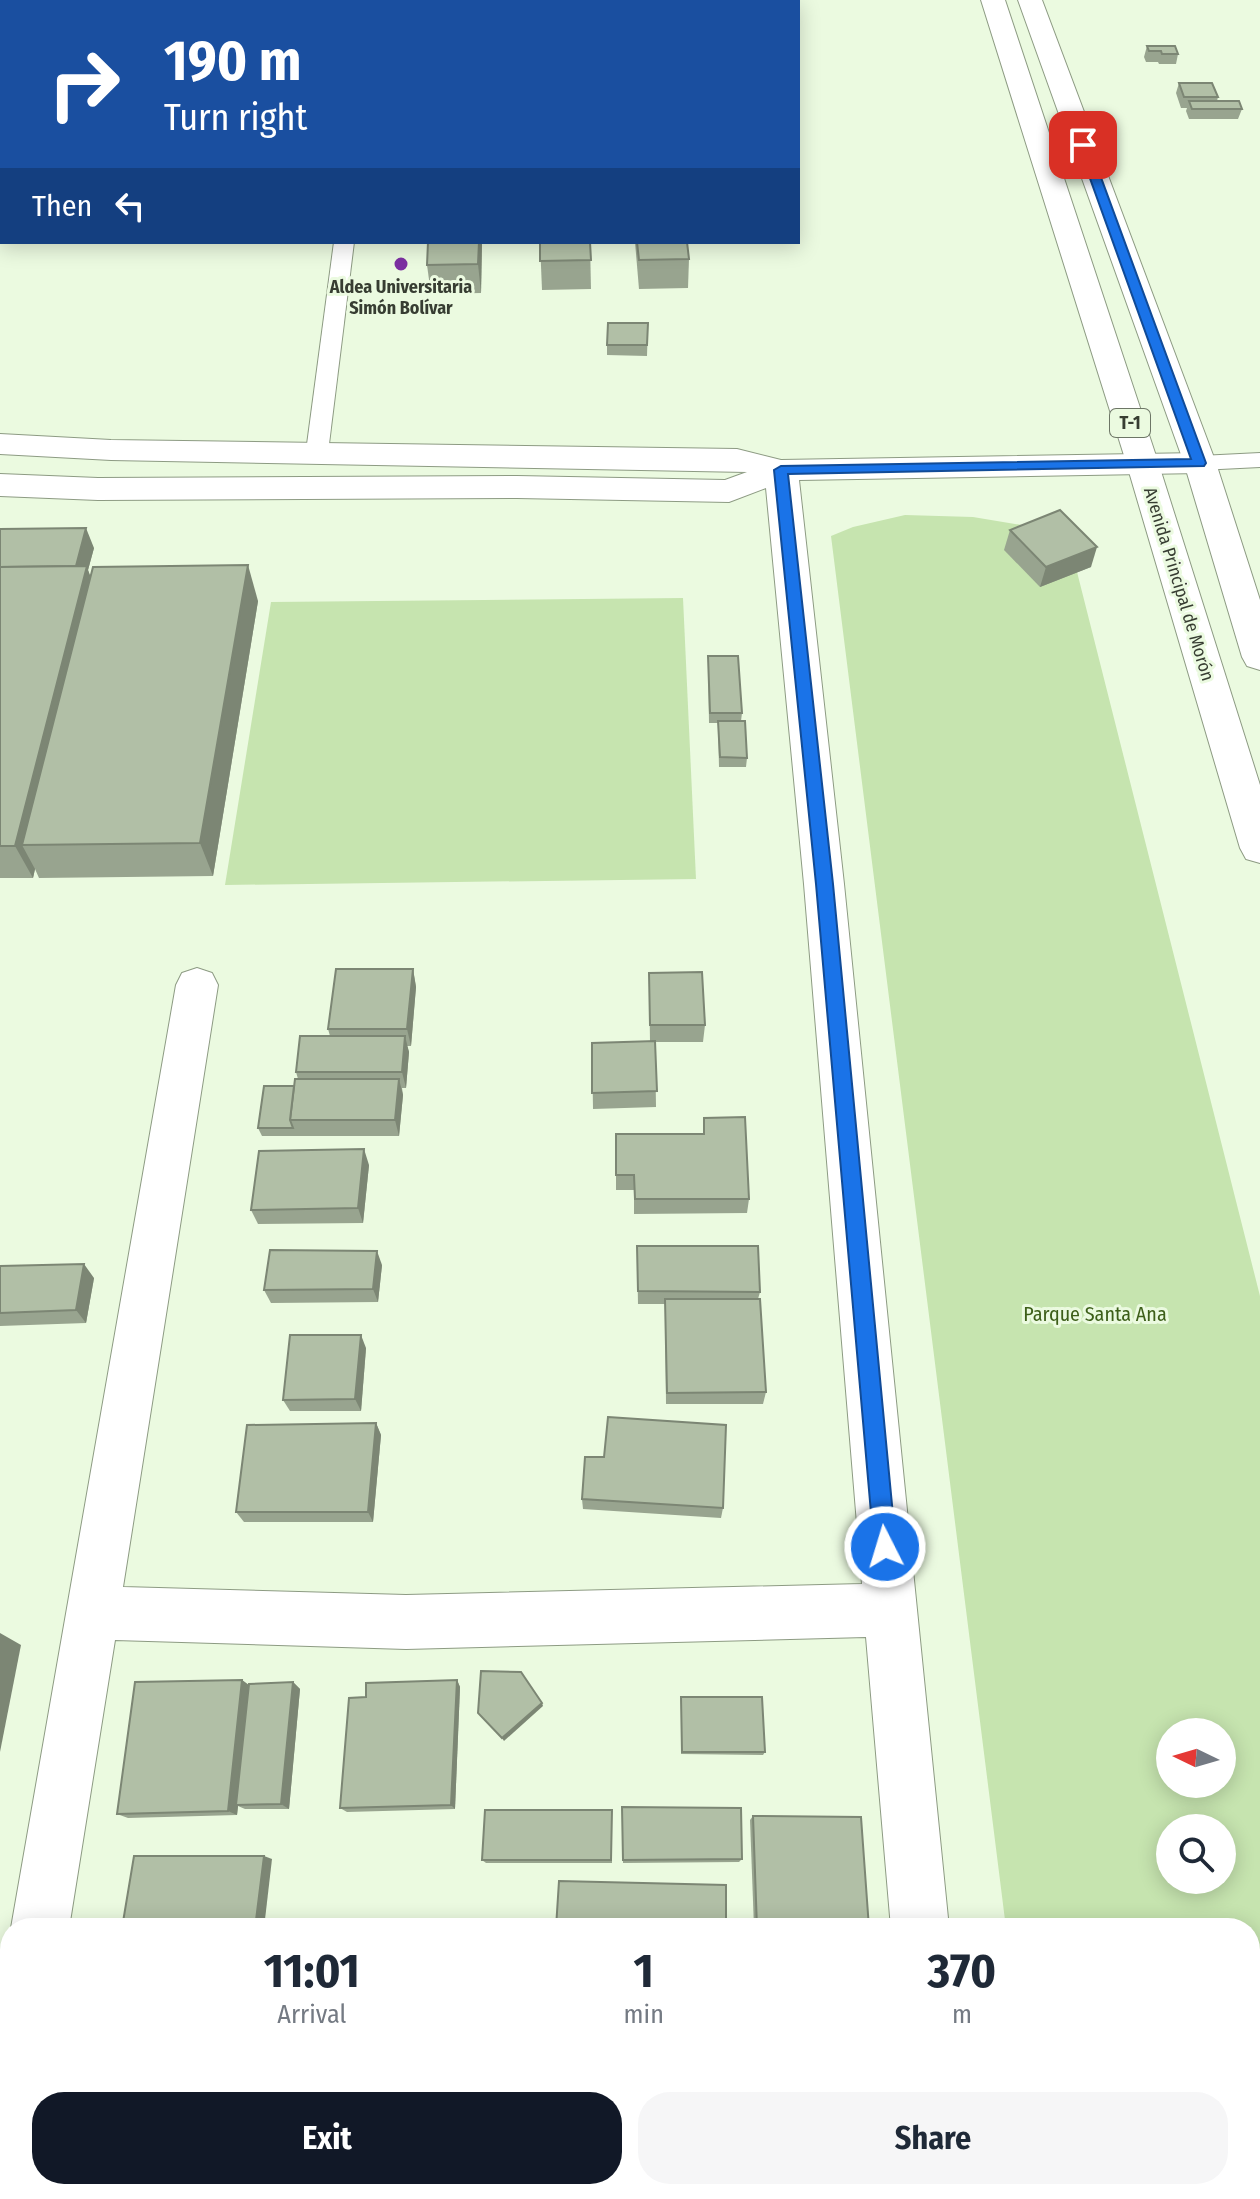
<!DOCTYPE html>
<meta charset="utf-8">
<style>
:root{--surface:#fff;--page:#f6f6f7;--text:#1f2937;--muted:#747a83;--accent:#111827}
body{margin:0;font-family:"Fira Sans Condensed",sans-serif;background:var(--page);color:var(--text);height:100vh;display:flex;flex-direction:column;font-size:30px;white-space:nowrap}
*{box-sizing:border-box;margin:0}
p{font-size:26px;color:var(--muted)}
.icon{flex:none;width:44px;height:44px;fill:none;stroke:currentColor;stroke-width:2;stroke-linecap:round;stroke-linejoin:round}
.map{position:relative;flex:1;overflow:hidden}
.sheet{position:absolute;left:0px;top:1918px;width:1260px;height:282px;display:flex;flex-direction:column;background:var(--surface);border-radius:32px 32px 0 0;box-shadow:0 4px 20px #0003}
.sheet>*{flex:none}
.top-card{position:absolute;left:0px;top:0px;width:800px;height:244px;box-shadow:0 4px 20px #0003;background:#1a4fa0;color:#fff;overflow:hidden}
.needle{width:52px;rotate:275deg}
.buttons{position:absolute;left:1156px;top:1718px;display:grid;gap:16px}
.buttons a{display:grid;place-items:center;width:80px;height:80px;border-radius:50%;background:var(--surface);box-shadow:0 4px 20px #0003;font-size:40px}
.pin{position:absolute;display:grid;place-items:center;width:68px;height:68px;color:#fff;margin:-34px;border-radius:16px;box-shadow:0 4px 12px #0006}
.me{position:absolute;width:88px;margin:-44px;rotate:355deg;stroke-linejoin:round;filter:drop-shadow(0 0 6px #0008)}
.turn{display:flex;align-items:center;gap:28px;height:168px;padding:0 32px;font-size:36px}
.turn .icon{width:104px;height:104px;stroke-width:2.5}
.turn b{display:block;font-size:56px;line-height:68px}
.then{display:flex;align-items:center;height:76px;padding:0 32px;background:#0003;gap:16px;font-size:30px}
.eta{display:flex;justify-content:space-evenly;align-items:center;height:136px;text-align:center}
.eta b{font-size:48px;font-weight:700;line-height:56px}
.primary-button{display:flex;gap:16px;margin-top:auto;padding:16px 32px}
.primary-button a{flex:1;height:92px;border-radius:32px;background:var(--accent);color:#fff;font-size:32px;font-weight:700;line-height:92px;text-align:center}
.primary-button a+a{background:var(--page);color:var(--text)}
.map>svg:first-child{display:block}
.green{fill:#c6e4af;fill-rule:evenodd}
.lines{fill:none;stroke-linecap:round;stroke-linejoin:round}
.service-casing{stroke:#8d9b83;stroke-width:2}
.minor-casing{stroke:#8d9b83;stroke-width:2}
.primary-casing{stroke:#8d9b83;stroke-width:2}
.service{fill:#fff;fill-rule:evenodd}
.minor{fill:#fff;fill-rule:evenodd}
.primary{fill:#fff;fill-rule:evenodd}
.wall{fill:#98a48f}
.shaded-wall{fill:#7c8674}
.building{fill:#b1bfa6;stroke:#7c8674;stroke-width:2}
.route{fill:#1a73e8;stroke:#114b97;stroke-width:2}
.poi-dot{fill:#7c30a2;stroke:#ebfae0;stroke-width:3}
.labels{text-anchor:middle;stroke-width:6;stroke-linejoin:round;paint-order:stroke}
.far-poi-label{font-size:18px;font-weight:bold;fill:#373d32;stroke:#ebfae0}
.shield{fill:#ebfae0;stroke:#6d7666;stroke-width:2}
.shield-label{font-size:18px;font-weight:bold;fill:#373d32}
.far-street-label{font-size:18px;fill:#373d32;stroke:#ebfae0}
.park-label{font-size:20px;fill:#3d5f19;stroke:#ebfae0}
</style>
<div class="map">
<svg width="1260" height="2199" viewBox="0 0 1260 2199">
<rect width="100%" height="100%" fill="#ebfae0"/>
<g class="green">
<path d="M905,515L973,517L1034,527L1075,564L1260,1296V2199H1041L1039,2190H1250V1928H1006L831,536L853,527ZM1170,1732H1222V1784H1170ZM1170,1828H1222V1880H1170Z"/>
<polygon points="683,598 696,879 225,885 271,602"/>
</g>
<g class="lines">
<defs>
<g id="service">
<polygon points="334,242 354,242 328,452 325,457 309,457 306,452"/>
<polygon points="1260,453 1260,467 1200,470 1192,468 1189,463 1192,458 1200,456"/>
</g>
<g id="minor">
<polygon points="0,434 111,440 737,449 781,460 1200,453 1212,456 1216,463 1212,470 1200,473 799,480 844,884 949,1928 891,1928 866,1637 406,1649 115,1640 69,1928 11,1928 176,985 182,973 197,968 212,973 218,985 123,1587 406,1595 862,1584 804,884 766,488 729,502 517,498 98,500 0,496 0,474 98,478 517,476 725,480 747,472 111,460 0,454"/>
<polygon points="10,2078 10,2190 23,2190 0,2199 0,2082"/>
<rect x="913" y="2190" width="64" height="9"/>
</g>
<g id="primary">
<polygon points="981,0 1005,0 1159,465 1260,785 1260,863 1246,859 1240,848 1127,465"/>
<polygon points="1018,0 1042,0 1216,463 1260,600 1260,670 1247,666 1242,657 1184,463"/>
</g>
</defs>
<use href="#service" class="service-casing"/>
<use href="#minor" class="minor-casing"/>
<use href="#primary" class="primary-casing"/>
<use href="#service" class="service"/>
<use href="#minor" class="minor"/>
<use href="#primary" class="primary"/>
</g>
<g class="wall">
<polygon points="1147,46 1178,54 1176,64 1159,64 1158,62 1146,62 1144,57"/>
<polygon points="1179,83 1218,97 1217,101 1242,109 1238,119 1189,119 1186,111 1187,108 1181,108 1176,93"/>
<polygon points="428,242 482,242 481,293 431,294 427,265"/>
<polygon points="540,242 590,242 591,289 542,290"/>
<polygon points="635,242 687,242 689,259 688,288 639,289"/>
<polygon points="648,323 647,356 607,355 607,345"/>
<polygon points="0,529 94,548 88,570 90,576 258,601 213,876 39,878 35,869 33,878 0,878"/>
<polygon points="1010,530 1091,567 1040,587 1004,550"/>
<polygon points="708,656 742,713 741,721 747,758 746,767 719,767 718,723 709,723"/>
<polygon points="413,969 416,987 411,1046 407,1046 409,1052 406,1088 402,1088 403,1095 399,1136 262,1136 258,1128 294,1086 298,1079 296,1072 330,1036 328,1029"/>
<polygon points="649,973 705,1025 703,1042 655,1042 656,1107 593,1109 592,1043 650,1041"/>
<polygon points="704,1118 749,1199 747,1213 634,1214 634,1190 616,1190 616,1134 703,1134"/>
<polygon points="369,1165 363,1223 258,1224 251,1210"/>
<polygon points="637,1246 760,1292 758,1299 766,1392 763,1404 666,1404 665,1304 638,1304"/>
<polygon points="382,1265 378,1302 271,1303 264,1290"/>
<polygon points="0,1266 94,1278 86,1323 0,1326"/>
<polygon points="366,1348 361,1411 290,1411 283,1400"/>
<polygon points="376,1423 381,1435 373,1522 244,1522 236,1512"/>
<polygon points="582,1499 723,1508 721,1518 583,1509"/>
<polygon points="242,1680 249,1685 293,1682 300,1689 289,1809 245,1809 238,1806 237,1815 128,1818 117,1814"/>
<polygon points="457,1680 460,1687 455,1809 347,1812 340,1808 366,1697"/>
<polygon points="681,1697 765,1752 763,1755 681,1754"/>
<polygon points="622,1807 742,1859 739,1862 623,1863"/>
<polygon points="612,1810 612,1863 486,1863 482,1860"/>
<polygon points="753,1816 869,1928 754,1928 750,1820"/>
</g>
<g class="shaded-wall">
<polygon points="479,242 482,242 481,293 478,264"/>
<polygon points="86,528 94,548 88,570 100,602 22,845 35,869 33,878 15,846 74,576"/>
<polygon points="1097,547 1091,567 1040,587 1046,567"/>
<polygon points="248,565 258,601 213,876 200,843"/>
<polygon points="413,969 416,987 411,1046 407,1029"/>
<polygon points="405,1036 409,1052 406,1088 402,1072"/>
<polygon points="399,1079 403,1095 399,1136 395,1120"/>
<polygon points="364,1149 369,1165 363,1223 358,1208"/>
<polygon points="377,1251 382,1265 378,1302 373,1289"/>
<polygon points="84,1264 94,1278 86,1323 76,1310"/>
<polygon points="361,1335 366,1348 361,1411 355,1399"/>
<polygon points="376,1423 381,1435 373,1522 368,1512"/>
<polygon points="0,1633 21,1645 0,1752"/>
<polygon points="242,1680 251,1687 236,1805 238,1806 237,1815 228,1811"/>
<polygon points="457,1680 460,1687 455,1809 451,1805"/>
<polygon points="293,1682 300,1689 289,1809 281,1804"/>
<polygon points="542,1703 543,1706 504,1741 502,1738"/>
<polygon points="264,1856 272,1859 264,1928 255,1928"/>
<rect x="229" y="2190" width="10" height="9"/>
</g>
<g class="building">
<polygon points="1147,46 1175,46 1178,54 1162,54 1161,51 1149,51"/>
<polygon points="1179,83 1212,83 1218,97 1184,97"/>
<polygon points="1189,101 1239,101 1242,109 1192,109"/>
<polygon points="428,242 479,242 478,264 427,265"/>
<polygon points="540,242 590,242 591,260 540,261"/>
<polygon points="637,242 687,242 689,259 639,260"/>
<polygon points="608,323 648,323 647,345 607,345"/>
<polygon points="1060,510 1097,547 1046,567 1010,530"/>
<polygon points="86,528 76,566 0,567 0,529"/>
<polygon points="248,565 200,843 22,845 93,567"/>
<polygon points="87,566 15,846 0,846 0,567"/>
<polygon points="708,656 738,656 742,713 710,713"/>
<polygon points="718,721 745,721 747,758 720,757"/>
<polygon points="336,969 413,969 407,1029 328,1029"/>
<polygon points="702,972 705,1025 650,1025 649,973"/>
<polygon points="300,1036 405,1036 402,1072 296,1072"/>
<polygon points="655,1041 657,1091 592,1093 592,1043"/>
<polygon points="295,1079 399,1079 395,1120 290,1120"/>
<polygon points="264,1086 294,1086 290,1120 293,1128 258,1128"/>
<polygon points="745,1117 749,1199 635,1199 634,1175 616,1175 616,1134 704,1134 704,1118"/>
<polygon points="364,1149 358,1208 251,1210 259,1151"/>
<polygon points="637,1246 758,1246 760,1292 638,1291"/>
<polygon points="270,1250 377,1251 373,1289 264,1290"/>
<polygon points="84,1264 76,1310 0,1313 0,1266"/>
<polygon points="665,1299 760,1299 766,1392 667,1393"/>
<polygon points="290,1335 361,1335 355,1399 283,1400"/>
<polygon points="608,1417 726,1425 723,1508 582,1499 585,1457 604,1457"/>
<polygon points="376,1423 368,1512 236,1512 247,1425"/>
<polygon points="481,1671 521,1672 542,1703 502,1738 478,1713"/>
<polygon points="242,1680 228,1811 117,1814 135,1682"/>
<polygon points="457,1680 451,1805 340,1808 349,1698 366,1697 366,1683"/>
<polygon points="293,1682 281,1804 236,1805 249,1684"/>
<polygon points="681,1697 762,1697 765,1752 682,1752"/>
<polygon points="622,1807 741,1808 742,1859 623,1860"/>
<polygon points="485,1810 612,1810 611,1860 482,1860"/>
<polygon points="753,1816 861,1817 869,1928 757,1928"/>
<polygon points="134,1856 264,1856 255,1928 122,1928"/>
<polygon points="559,1881 726,1885 726,1925 744,1925 744,1928 556,1928"/>
<polygon points="148,2190 229,2190 229,2199 147,2199"/>
<polygon points="696,2190 892,2190 893,2199 696,2199"/>
</g>
<polygon class="route" points="1083,141 1089,145 1206,463 1204,466 788,474 833,884 896,1547 893,1555 885,1558 878,1555 874,1547 816,884 774,470 781,466 1191,459 1078,145"/>
<circle class="poi-dot" cx="401" cy="264" r="8"/>
<g class="labels">
<g class="far-poi-label">
<text x="401" y="293">Aldea Universitaria<tspan x="401" dy="21">Simón Bolívar</tspan></text>
</g>
<rect class="shield" x="1110" y="409" width="40" height="28" rx="6"/>
<g class="shield-label">
<text x="1130" y="429">T-1</text>
</g>
<g class="far-street-label">
<text transform="translate(1179 584) rotate(73)" y="6">Avenida Principal de Morón</text>
</g>
<g class="park-label">
<text x="1095" y="1321">Parque Santa Ana</text>
</g>
</g>
</svg>
<div class="buttons">
<a><svg class="needle" viewBox="-14 -14 28 28"><path d="M0-13l5 13h-10z" fill="#e53935"/><path d="M0 13l5-13h-10z" fill="#747a83"/></svg></a>
<a><svg class="icon" aria-label="search" viewBox="0 0 24 24"><circle cx="10" cy="10" r="6"/><path d="M15 15l6 6"/></svg></a>
</div>
<div class="pin" style="left:1083px;top:145px;background:#d93025"><svg class="icon" aria-label="arrive" viewBox="0 0 24 24"><path d="M6 21V4h12l-3 4 3 4H6"/></svg></div>
<svg class="me" style="left:885px;top:1547px" viewBox="-20 -20 40 40"><circle r="17" fill="#1a73e8" stroke="#fff" stroke-width="3"/><path d="M0-11L8 9 0 5-8 9z" fill="#fff"/></svg>
<div class="top-card">
<div class="turn"><svg class="icon" aria-label="right" viewBox="0 0 24 24"><path d="M7 20v-9h11M14 6l5 5-5 5"/></svg><div><b>190 m</b>Turn right</div></div>
<div class="then">Then<svg class="icon" aria-label="left" viewBox="0 0 24 24"><path d="M17 20v-9H6M10 6l-5 5 5 5"/></svg></div>
</div>
<section class="sheet">
<div class="eta">
<div><b>11:01</b><p>Arrival</p></div>
<div><b>1</b><p>min</p></div>
<div><b>370</b><p>m</p></div>
</div>
<div class="primary-button"><a>Exit</a><a>Share</a></div>
</section>
</div>
